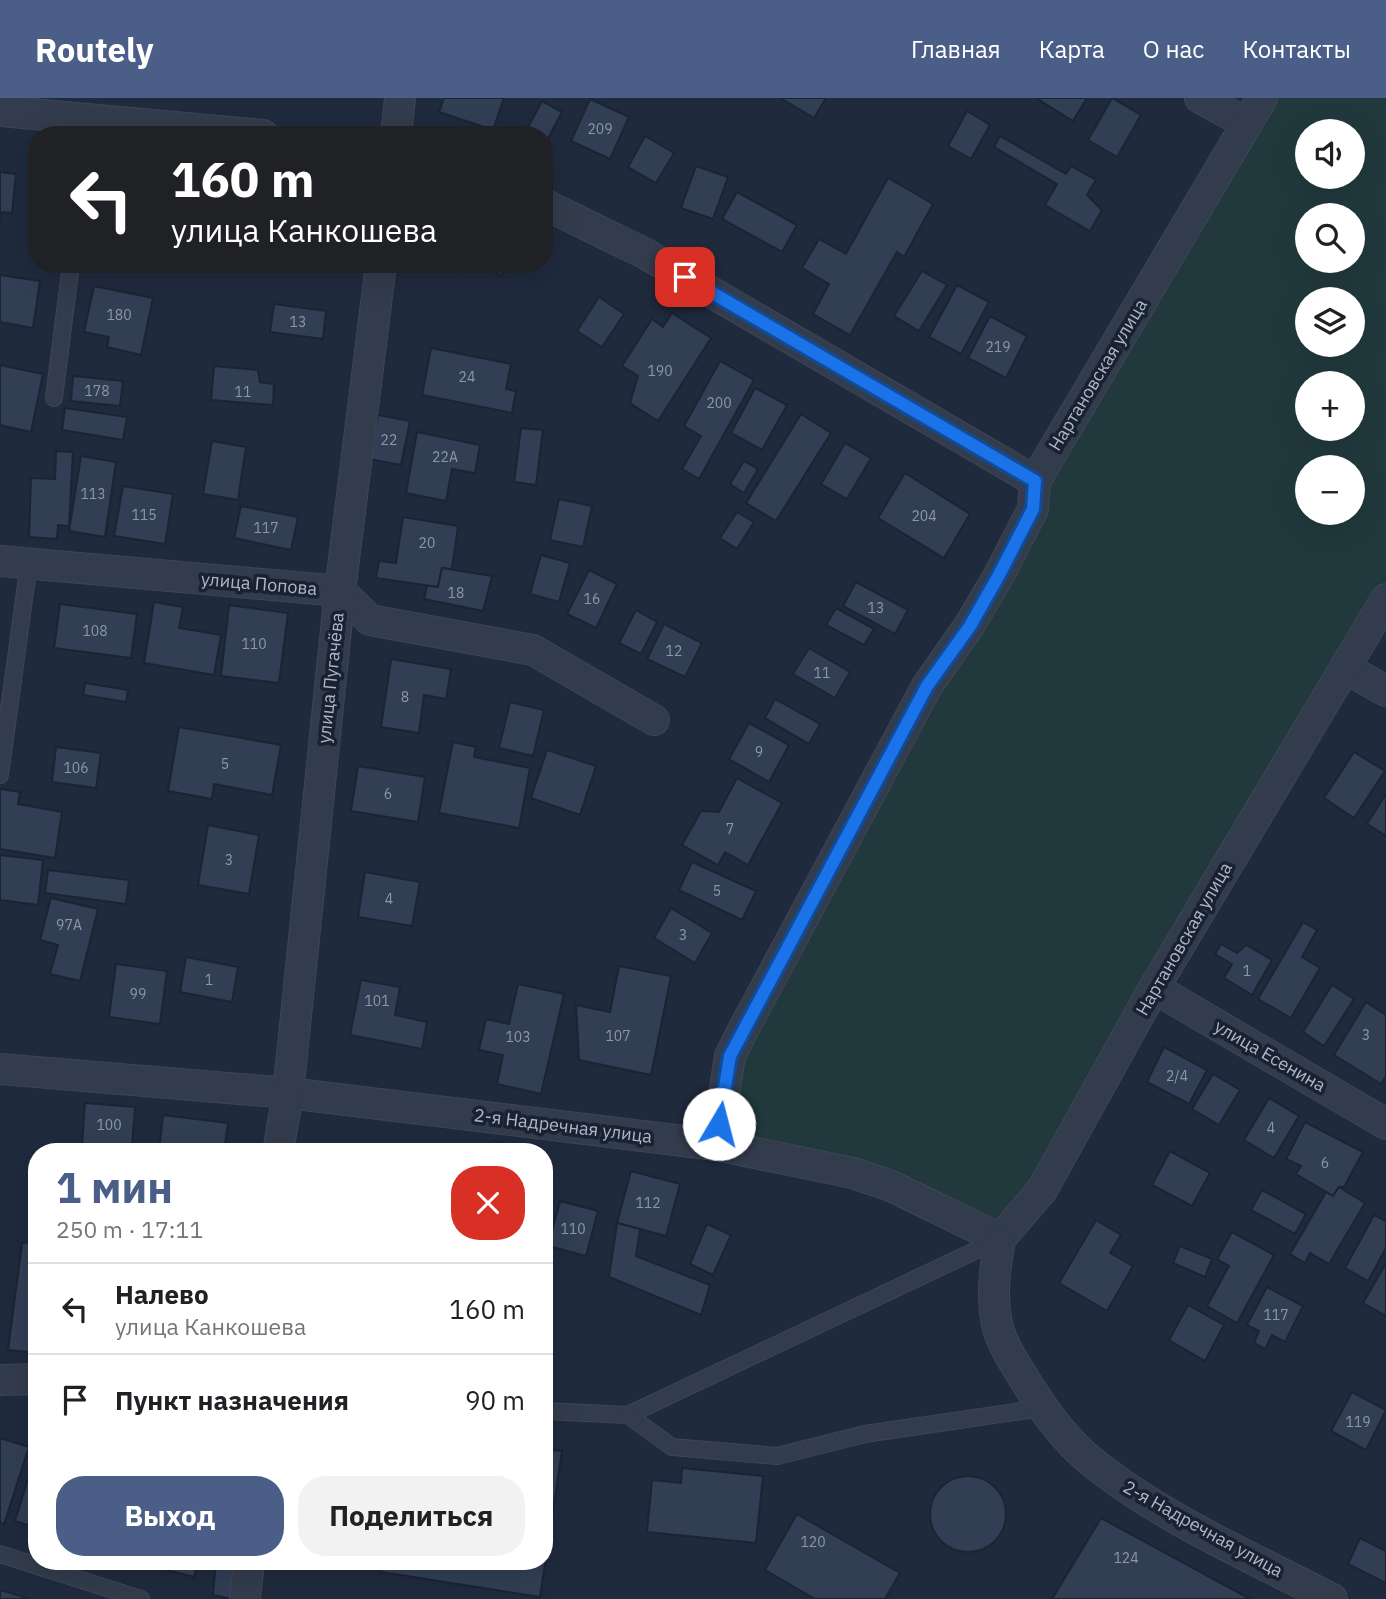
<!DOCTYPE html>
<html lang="ru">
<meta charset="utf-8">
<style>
:root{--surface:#fff;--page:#f2f2f2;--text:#202124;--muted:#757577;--line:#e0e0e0;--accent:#4a5e87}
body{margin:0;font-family:"IBM Plex Sans",sans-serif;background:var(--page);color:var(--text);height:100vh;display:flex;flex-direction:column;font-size:26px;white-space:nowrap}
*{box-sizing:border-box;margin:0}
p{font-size:23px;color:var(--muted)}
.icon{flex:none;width:38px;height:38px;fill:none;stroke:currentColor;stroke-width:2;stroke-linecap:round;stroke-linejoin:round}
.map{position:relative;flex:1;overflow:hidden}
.side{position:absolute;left:28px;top:1045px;width:525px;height:427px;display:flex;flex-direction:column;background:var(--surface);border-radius:28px;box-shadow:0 7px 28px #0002}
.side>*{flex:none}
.top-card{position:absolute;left:28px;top:28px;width:525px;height:147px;border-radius:28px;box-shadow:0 7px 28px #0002;background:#202124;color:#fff;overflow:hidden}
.buttons{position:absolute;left:1295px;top:21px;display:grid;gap:14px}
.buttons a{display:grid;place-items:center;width:70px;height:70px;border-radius:50%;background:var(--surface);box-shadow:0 7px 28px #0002;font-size:35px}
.pin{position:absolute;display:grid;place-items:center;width:60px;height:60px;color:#fff;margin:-30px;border-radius:14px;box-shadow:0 4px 10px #0006}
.me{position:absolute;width:77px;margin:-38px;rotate:8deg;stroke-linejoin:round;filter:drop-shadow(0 0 5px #0008)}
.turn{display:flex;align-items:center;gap:24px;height:147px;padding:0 28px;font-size:32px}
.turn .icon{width:91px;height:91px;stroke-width:2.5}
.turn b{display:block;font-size:49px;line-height:60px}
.round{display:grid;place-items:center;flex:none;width:74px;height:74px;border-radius:28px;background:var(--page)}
.summary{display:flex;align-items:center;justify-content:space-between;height:119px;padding:0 28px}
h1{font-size:42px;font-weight:800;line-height:52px;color:var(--accent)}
.action{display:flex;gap:14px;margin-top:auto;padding:14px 28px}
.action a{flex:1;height:80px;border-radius:28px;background:var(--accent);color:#fff;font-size:28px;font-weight:800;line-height:80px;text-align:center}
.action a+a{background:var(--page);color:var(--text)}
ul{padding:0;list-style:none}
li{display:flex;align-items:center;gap:21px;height:91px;padding:0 28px;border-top:2px solid var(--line)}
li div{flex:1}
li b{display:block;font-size:26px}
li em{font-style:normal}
header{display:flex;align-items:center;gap:42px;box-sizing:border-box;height:98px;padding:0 35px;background:var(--accent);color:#fff}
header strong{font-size:33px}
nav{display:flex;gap:38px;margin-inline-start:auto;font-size:24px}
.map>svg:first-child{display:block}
.green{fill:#21393d;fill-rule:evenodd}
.building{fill:#313e54;stroke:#1b2433;stroke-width:2}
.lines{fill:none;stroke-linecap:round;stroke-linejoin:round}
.service-casing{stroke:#3d4656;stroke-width:18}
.minor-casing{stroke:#3d4656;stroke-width:32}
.service{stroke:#333c4c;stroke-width:16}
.minor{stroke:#333c4c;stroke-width:30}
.route-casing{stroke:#114b97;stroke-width:18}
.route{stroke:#1a73e8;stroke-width:12}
.labels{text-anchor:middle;stroke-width:7;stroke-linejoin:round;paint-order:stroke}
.number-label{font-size:14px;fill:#8d97aa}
.street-label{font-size:18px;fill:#aeb7c9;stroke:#192231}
</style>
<header>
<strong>Routely</strong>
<nav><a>Главная</a><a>Карта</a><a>О нас</a><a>Контакты</a></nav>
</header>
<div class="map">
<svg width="1386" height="1501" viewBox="0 0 1386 1501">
<rect width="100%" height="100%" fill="#1f2a3d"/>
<path class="green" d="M1262,0H1386V501L1000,1141L932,1110L716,1047L730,958ZM1307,33H1353V79H1307ZM1307,117H1353V163H1307ZM1307,201H1353V247H1307ZM1307,285H1353V331H1307ZM1307,369H1353V415H1307Z"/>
<g class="building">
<polygon points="444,0 504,0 493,32 439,14"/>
<polygon points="780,0 826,0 814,20"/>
<polygon points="1036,0 1087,0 1073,23"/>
<polygon points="1112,0 1141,17 1117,59 1088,42"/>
<polygon points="590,1 629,19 610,61 571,43"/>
<polygon points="542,3 562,14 544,48 544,37 524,37"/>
<polygon points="967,13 990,27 971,61 948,48"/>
<polygon points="645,38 674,55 656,85 628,69"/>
<polygon points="1000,38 1066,76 1071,68 1096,82 1087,97 1102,112 1090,133 1045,107 1057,86 994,49"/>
<polygon points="696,68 728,79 713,121 681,110"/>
<polygon points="0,74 16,76 12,115 1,114 0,125"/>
<polygon points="888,80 933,106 904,159 897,154 850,237 813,216 829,186 802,170 819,141 846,156"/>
<polygon points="737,94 797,127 782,154 722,121"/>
<polygon points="450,166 469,166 463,175"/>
<polygon points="482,166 508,166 501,178"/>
<polygon points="922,173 947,187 919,233 894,218"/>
<polygon points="0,177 40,183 33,230 0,224"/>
<polygon points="957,187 989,204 961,256 929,239"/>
<polygon points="94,188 153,200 141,257 107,249 109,239 84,234"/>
<polygon points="599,199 624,216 602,249 577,233"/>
<polygon points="274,206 326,213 323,241 270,234"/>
<polygon points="672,215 711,240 658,323 630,305 638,278 622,268 652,221 663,229"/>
<polygon points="990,218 1027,238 1006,280 968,260"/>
<polygon points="431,250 511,266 506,291 516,293 512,315 422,297"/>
<polygon points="720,263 754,282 699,381 682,371 701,338 684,328"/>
<polygon points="0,267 43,276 31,334 0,327"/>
<polygon points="214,268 258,272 260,284 274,286 273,307 211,302"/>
<polygon points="73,278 123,283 120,308 71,303"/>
<polygon points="755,290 787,307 762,352 731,335"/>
<polygon points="65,310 127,319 123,342 62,332"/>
<polygon points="801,316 831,335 776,423 746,405"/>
<polygon points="378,317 410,323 401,367 369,361"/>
<polygon points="521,330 543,332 536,387 514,384"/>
<polygon points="417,334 480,347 475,375 452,371 446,403 406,395"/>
<polygon points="212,343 246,349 238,402 203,396"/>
<polygon points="845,345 871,360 847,401 821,386"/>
<polygon points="56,353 73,354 69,428 58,427 57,441 29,439 31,380 55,381"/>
<polygon points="81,358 116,364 105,439 69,433"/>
<polygon points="744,363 758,371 744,395 730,386"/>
<polygon points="905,375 970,416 944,460 878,420"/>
<polygon points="123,388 173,396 165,446 114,438"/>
<polygon points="559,401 592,408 583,449 550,442"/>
<polygon points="241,408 298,419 291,452 234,440"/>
<polygon points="737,414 754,424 737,451 720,440"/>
<polygon points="403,419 458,428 452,471 442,470 438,489 376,480 379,463 396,465"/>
<polygon points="541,457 570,465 559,504 530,496"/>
<polygon points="442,470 492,478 483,513 424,501 427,488 438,489"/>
<polygon points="589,472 617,486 596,530 567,516"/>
<polygon points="856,484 908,512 895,536 843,508"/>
<polygon points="154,504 183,509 179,530 221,537 214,577 144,565"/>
<polygon points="60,506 137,516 131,560 54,550"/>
<polygon points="229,507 288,515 279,585 221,578"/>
<polygon points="836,510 874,531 864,547 826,527"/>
<polygon points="636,512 657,524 641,556 619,545"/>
<polygon points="664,526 702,545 685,579 647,561"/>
<polygon points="809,550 850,574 835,600 793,576"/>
<polygon points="391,561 451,571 446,601 424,597 419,635 381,629"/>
<polygon points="85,585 128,592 126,604 83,597"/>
<polygon points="775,601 820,626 809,646 765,620"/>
<polygon points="510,604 544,612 533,658 499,650"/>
<polygon points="749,625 789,647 769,684 729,661"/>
<polygon points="179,629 281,647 272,697 214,686 212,701 168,693"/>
<polygon points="453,644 476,649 474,659 530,670 519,730 439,715"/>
<polygon points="56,649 101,655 96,690 52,684"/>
<polygon points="547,652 596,668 580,717 531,700"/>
<polygon points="1354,654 1385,673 1354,720 1324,700"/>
<polygon points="358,668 425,679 418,724 351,713"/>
<polygon points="737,680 782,705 748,767 725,754 718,767 682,747 701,713 719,714"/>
<polygon points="0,691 20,694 18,706 62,714 55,760 0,751"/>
<polygon points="1386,696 1386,738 1367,726"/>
<polygon points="208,727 259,737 249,796 198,787"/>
<polygon points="0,757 43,762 38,807 0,802"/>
<polygon points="692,764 756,793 742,822 679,792"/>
<polygon points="48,772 129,782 126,806 45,795"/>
<polygon points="365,774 420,784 412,828 358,819"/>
<polygon points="51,800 98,811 80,883 50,876 58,847 40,842"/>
<polygon points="671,810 712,835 695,865 654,840"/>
<polygon points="1303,824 1317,832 1302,859 1320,870 1291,920 1258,901"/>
<polygon points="1221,846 1237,855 1246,847 1272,862 1252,897 1224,880 1232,866 1215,856"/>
<polygon points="186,859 238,869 232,904 180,894"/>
<polygon points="116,866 167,873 160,926 109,919"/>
<polygon points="619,868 671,878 651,977 579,962 576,907 610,914"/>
<polygon points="361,882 400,889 395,917 427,924 422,951 350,937"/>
<polygon points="518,886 564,896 541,996 497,986 503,957 479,952 486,921 509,926"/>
<polygon points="1332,887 1354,901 1324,948 1303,934"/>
<polygon points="1366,904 1386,917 1386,978 1381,986 1334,957"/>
<polygon points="1164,949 1207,972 1189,1006 1147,984"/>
<polygon points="1213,976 1240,992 1219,1027 1192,1011"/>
<polygon points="1269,1000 1299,1018 1274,1060 1244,1042"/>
<polygon points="85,1005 135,1009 132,1050 82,1046"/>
<polygon points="163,1017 228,1025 224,1054 159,1054"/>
<polygon points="1305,1024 1363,1054 1344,1089 1339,1089 1333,1098 1296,1076 1301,1068 1286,1061"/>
<polygon points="493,1043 519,1049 518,1054 490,1054"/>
<polygon points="1170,1053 1210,1075 1192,1108 1152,1087"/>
<polygon points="631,1073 680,1086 666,1138 617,1125"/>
<polygon points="1339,1089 1365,1105 1329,1166 1310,1155 1305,1165 1290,1156 1326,1094 1333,1098"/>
<polygon points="1262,1092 1306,1116 1295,1136 1251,1112"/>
<polygon points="34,1093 37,1093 37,1124 33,1124"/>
<polygon points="560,1103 598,1113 586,1158 548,1148"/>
<polygon points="1374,1117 1386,1123 1386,1150 1368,1183 1345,1170"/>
<polygon points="1096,1122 1121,1137 1110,1155 1133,1168 1107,1213 1059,1185"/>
<polygon points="617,1125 640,1131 636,1158 710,1187 701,1217 609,1179"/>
<polygon points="707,1126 731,1137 713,1177 690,1166"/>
<polygon points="1232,1134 1274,1157 1237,1225 1207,1208 1229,1168 1217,1161"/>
<polygon points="37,1144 37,1255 8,1252 22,1145"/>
<polygon points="1180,1148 1212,1161 1205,1179 1173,1165"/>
<polygon points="1386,1165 1386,1218 1363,1205"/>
<polygon points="1267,1189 1303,1208 1285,1244 1272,1237 1265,1251 1254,1245 1259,1233 1247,1227"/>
<polygon points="1188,1207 1224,1227 1205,1263 1169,1242"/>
<polygon points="1352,1294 1386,1312 1366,1352 1331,1333"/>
<polygon points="0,1340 29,1349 4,1426 0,1425"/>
<polygon points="544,1351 562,1353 540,1499 381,1474 383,1463 544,1463"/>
<polygon points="682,1370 763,1378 756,1445 647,1434 652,1382 681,1385"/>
<polygon points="29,1378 37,1380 37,1430 15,1423"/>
<circle cx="968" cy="1416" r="38"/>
<polygon points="797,1416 900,1475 885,1501 815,1501 765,1472"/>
<polygon points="1101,1420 1250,1501 1052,1501"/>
<polygon points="1360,1440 1386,1453 1386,1485 1348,1466"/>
<polygon points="165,1463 198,1463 194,1479 163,1471"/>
<polygon points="216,1463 234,1463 231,1501 213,1497"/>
<polygon points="0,1492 30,1501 0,1501"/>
</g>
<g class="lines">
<defs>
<g id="service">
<polyline points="54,300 71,166"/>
<polyline points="0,677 29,465"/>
<polyline points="544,1313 628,1317 1000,1141"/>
<polyline points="628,1317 672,1349 777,1358 865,1336 1042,1310"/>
<polyline points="0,1456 141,1501"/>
</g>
<g id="minor">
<polyline points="1200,0 1246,25"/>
<polyline points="0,13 263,37"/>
<polyline points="396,37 400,0"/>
<polyline points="544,106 644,155 1035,383"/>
<polyline points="0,463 340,493 370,522 533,552 654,622"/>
<polyline points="1345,570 1386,593"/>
<polyline points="1154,890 1386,1026"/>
<polyline points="0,971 288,995 716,1047 853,1075 891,1088 1000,1141"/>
<polyline points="716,1047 730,958 742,934 927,588 969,528 999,477 1033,411 1035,383 1262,0"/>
<polyline points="278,1054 288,995 340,493 381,166"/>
<polyline points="1000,1141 1042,1092 1154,890 1386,501"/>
<path d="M1000,1141C995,1170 991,1196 997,1226C1001,1245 1015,1266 1025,1282C1043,1312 1065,1342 1092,1364C1163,1421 1251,1459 1332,1501"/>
<polyline points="0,1282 37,1281"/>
<polyline points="245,1501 249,1463"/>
</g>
</defs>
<use href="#service" class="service-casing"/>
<use href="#minor" class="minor-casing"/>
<use href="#service" class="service"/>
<use href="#minor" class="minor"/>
</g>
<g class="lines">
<defs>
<polyline id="route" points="685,179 1035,383 1033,411 999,477 970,528 927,588 730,958 719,1026"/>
</defs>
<use href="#route" class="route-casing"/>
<use href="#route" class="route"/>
</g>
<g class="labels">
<g class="number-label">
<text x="600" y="36">209</text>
<text x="119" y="222">180</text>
<text x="298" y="229">13</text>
<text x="998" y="254">219</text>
<text x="660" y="278">190</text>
<text x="467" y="284">24</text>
<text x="97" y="298">178</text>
<text x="243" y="299">11</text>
<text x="719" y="310">200</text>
<text x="389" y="347">22</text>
<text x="445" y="364">22А</text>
<text x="93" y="401">113</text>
<text x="144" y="422">115</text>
<text x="924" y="423">204</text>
<text x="266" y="435">117</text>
<text x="427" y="450">20</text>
<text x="456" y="500">18</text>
<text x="592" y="506">16</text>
<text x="876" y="515">13</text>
<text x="95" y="538">108</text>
<text x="254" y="551">110</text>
<text x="674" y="558">12</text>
<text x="822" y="580">11</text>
<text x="405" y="604">8</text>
<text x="759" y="659">9</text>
<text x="225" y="671">5</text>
<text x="76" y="675">106</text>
<text x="388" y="701">6</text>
<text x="730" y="736">7</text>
<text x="229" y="767">3</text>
<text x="717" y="798">5</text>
<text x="389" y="806">4</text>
<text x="69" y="832">97А</text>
<text x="683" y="842">3</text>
<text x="1247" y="878">1</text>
<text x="209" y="887">1</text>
<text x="138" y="901">99</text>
<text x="377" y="908">101</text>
<text x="1366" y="942">3</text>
<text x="618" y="943">107</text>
<text x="518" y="944">103</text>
<text x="1177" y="983">2/4</text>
<text x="109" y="1032">100</text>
<text x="1271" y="1035">4</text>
<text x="1325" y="1070">6</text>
<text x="648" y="1110">112</text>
<text x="573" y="1136">110</text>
<text x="1276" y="1222">117</text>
<text x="1358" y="1329">119</text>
<text x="813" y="1449">120</text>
<text x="1126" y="1465">124</text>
</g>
<g class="street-label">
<text transform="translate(1098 277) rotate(-59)" y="6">Нартановская улица</text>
<text transform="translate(259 486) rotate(5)" y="6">улица Попова</text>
<text transform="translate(331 580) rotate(-84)" y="6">улица Пугачёва</text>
<text transform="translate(1184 841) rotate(-60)" y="6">Нартановская улица</text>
<text transform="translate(1270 958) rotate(30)" y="6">улица Есенина</text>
<text transform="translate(563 1028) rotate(7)" y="6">2-я Надречная улица</text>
<text transform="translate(1203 1431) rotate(29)" y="6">2-я Надречная улица</text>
</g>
</g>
</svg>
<div class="buttons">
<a><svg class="icon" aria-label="sound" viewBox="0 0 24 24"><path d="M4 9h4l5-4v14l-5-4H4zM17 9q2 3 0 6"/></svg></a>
<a><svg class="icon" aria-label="search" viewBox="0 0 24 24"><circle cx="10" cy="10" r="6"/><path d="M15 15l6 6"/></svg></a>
<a><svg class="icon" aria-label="layers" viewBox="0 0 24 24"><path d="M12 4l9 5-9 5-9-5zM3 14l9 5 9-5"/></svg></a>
<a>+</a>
<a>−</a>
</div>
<div class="pin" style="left:685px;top:179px;background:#d93025"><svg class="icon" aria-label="arrive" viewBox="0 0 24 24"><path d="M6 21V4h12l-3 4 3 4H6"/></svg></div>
<svg class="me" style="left:719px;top:1026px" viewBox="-20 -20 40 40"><circle r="19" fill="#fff"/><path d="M0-13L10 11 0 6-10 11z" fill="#1a73e8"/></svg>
<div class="top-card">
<div class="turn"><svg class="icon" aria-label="left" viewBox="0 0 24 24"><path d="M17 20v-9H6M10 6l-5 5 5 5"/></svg><div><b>160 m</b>улица Канкошева</div></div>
</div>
<section class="side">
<div class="summary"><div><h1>1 мин</h1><p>250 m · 17:11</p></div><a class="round" style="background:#d93025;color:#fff"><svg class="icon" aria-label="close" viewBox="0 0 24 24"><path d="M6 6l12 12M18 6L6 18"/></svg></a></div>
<ul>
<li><svg class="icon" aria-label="left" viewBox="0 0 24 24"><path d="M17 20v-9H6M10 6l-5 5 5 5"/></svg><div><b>Налево</b><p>улица Канкошева</p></div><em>160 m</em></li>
<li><svg class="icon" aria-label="arrive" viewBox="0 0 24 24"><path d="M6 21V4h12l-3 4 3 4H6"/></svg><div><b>Пункт назначения</b></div><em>90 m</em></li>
</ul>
<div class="action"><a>Выход</a><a>Поделиться</a></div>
</section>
</div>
